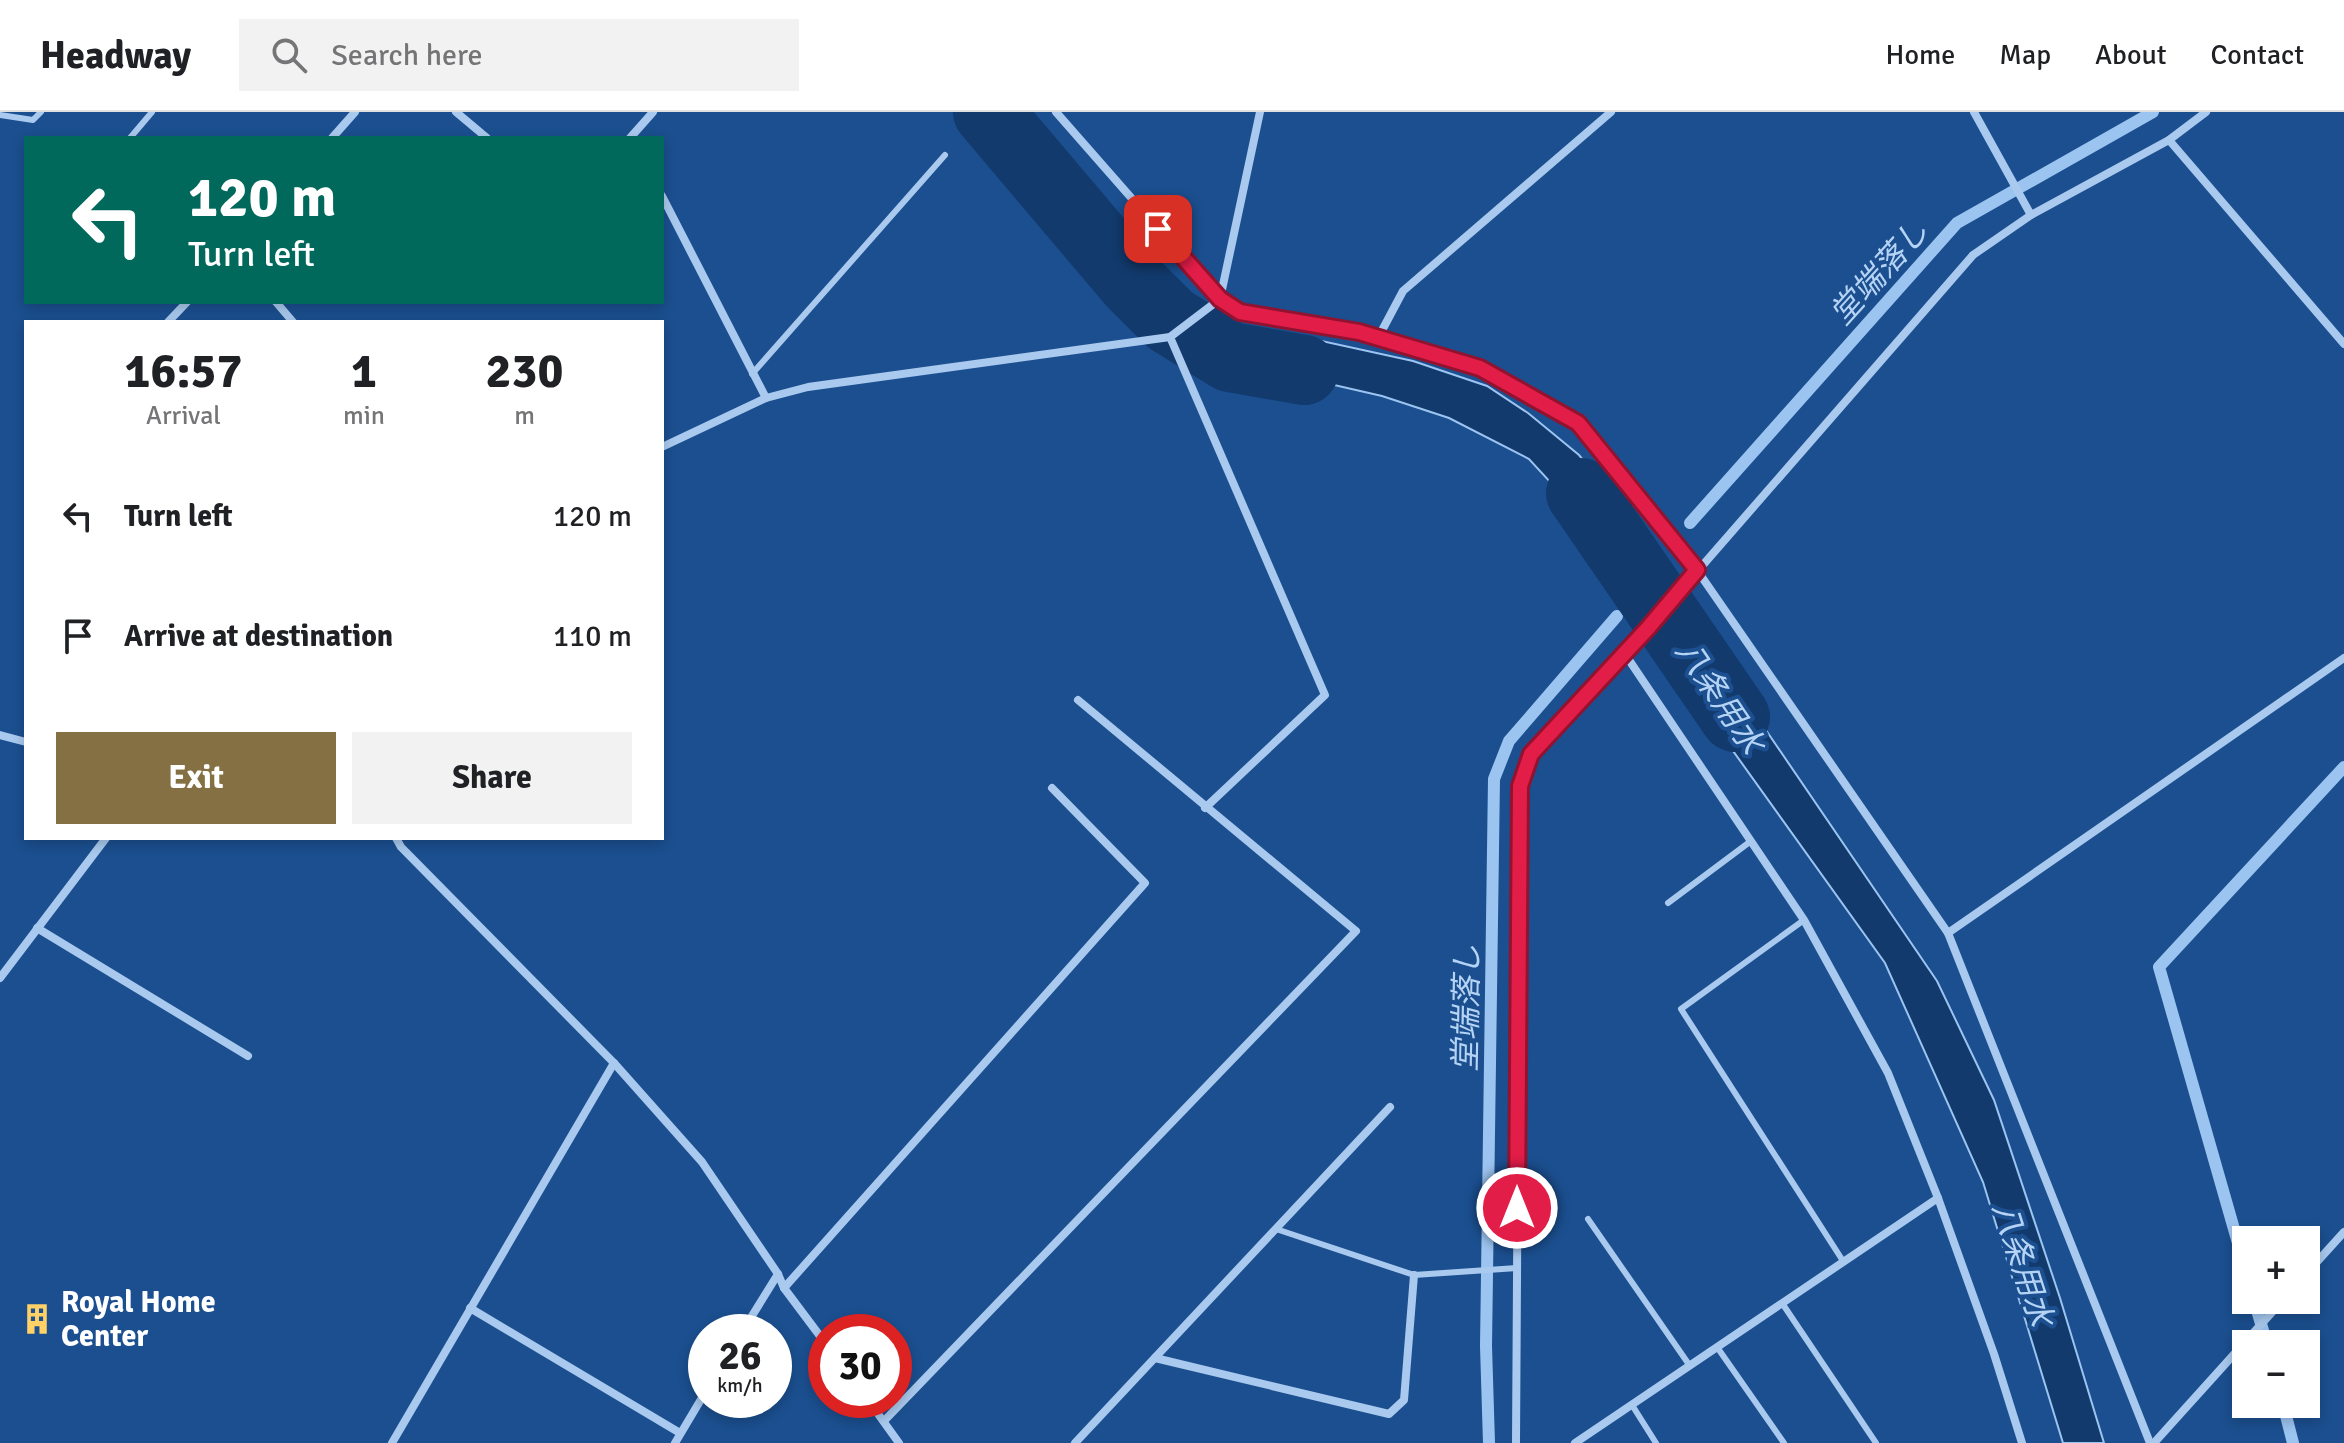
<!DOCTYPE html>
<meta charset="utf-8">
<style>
:root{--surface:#fff;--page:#f2f2f2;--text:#202124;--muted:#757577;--line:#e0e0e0;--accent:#847042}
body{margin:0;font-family:Signika,"Noto Sans JP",sans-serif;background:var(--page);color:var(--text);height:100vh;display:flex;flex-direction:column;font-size:30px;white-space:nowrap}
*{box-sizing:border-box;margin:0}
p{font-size:26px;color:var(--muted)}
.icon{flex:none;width:44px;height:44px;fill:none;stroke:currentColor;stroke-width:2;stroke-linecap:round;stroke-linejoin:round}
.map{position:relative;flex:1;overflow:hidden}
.drawer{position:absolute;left:24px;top:208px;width:640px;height:520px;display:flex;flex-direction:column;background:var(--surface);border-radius:0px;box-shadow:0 4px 12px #0003}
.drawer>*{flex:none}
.hud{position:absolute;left:24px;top:24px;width:640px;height:168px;border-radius:0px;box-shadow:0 4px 12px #0003;background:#00695c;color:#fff;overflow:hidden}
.tools{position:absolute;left:2232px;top:1114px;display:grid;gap:16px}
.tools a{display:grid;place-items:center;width:88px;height:88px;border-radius:0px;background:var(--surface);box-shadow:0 4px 12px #0003;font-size:40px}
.speed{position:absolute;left:688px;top:1202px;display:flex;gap:16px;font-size:40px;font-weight:700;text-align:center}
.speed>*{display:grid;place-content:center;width:104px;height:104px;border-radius:50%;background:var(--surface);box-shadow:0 4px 12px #0003;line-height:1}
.speed small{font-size:20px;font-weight:400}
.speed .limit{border:12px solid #d22;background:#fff;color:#111}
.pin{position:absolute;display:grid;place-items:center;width:68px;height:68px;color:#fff;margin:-34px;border-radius:16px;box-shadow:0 4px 12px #0006}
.me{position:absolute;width:88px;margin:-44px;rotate:0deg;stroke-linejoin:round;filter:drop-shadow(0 0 6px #0008)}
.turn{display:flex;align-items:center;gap:28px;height:168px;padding:0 32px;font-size:36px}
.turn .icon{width:104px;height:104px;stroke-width:2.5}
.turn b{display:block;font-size:56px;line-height:68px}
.eta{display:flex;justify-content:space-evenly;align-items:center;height:136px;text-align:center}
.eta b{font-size:48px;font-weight:700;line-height:56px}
.cta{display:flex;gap:16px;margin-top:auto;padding:16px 32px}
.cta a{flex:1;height:92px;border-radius:0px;background:var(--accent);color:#fff;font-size:32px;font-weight:700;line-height:92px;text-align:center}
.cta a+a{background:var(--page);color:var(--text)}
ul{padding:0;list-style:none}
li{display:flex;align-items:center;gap:24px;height:120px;padding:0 32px}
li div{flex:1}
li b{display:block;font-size:30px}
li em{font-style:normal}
header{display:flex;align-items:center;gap:48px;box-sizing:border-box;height:112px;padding:0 40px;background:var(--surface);border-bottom:2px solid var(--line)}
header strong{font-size:38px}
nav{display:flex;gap:44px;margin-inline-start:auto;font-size:28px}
.search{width:560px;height:72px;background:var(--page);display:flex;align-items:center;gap:20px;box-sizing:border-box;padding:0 28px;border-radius:0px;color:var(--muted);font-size:30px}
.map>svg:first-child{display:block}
.water{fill:#123a6d;stroke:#9cc4f0;stroke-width:2}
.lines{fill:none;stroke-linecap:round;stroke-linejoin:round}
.stream{stroke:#9cc4f0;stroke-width:12}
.river{stroke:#123a6d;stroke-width:70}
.lane{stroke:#a9c9ee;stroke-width:6}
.street{stroke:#a9c9ee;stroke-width:8}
.route-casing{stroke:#92132f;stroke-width:20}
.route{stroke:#e11d48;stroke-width:14}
.labels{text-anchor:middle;stroke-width:8;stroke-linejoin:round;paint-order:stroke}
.poi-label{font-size:30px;font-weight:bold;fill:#fff;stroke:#1b4f8f;text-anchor:start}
.water-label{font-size:32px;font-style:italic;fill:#b5d3f5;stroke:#1b4f8f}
</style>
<header>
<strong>Headway</strong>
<div class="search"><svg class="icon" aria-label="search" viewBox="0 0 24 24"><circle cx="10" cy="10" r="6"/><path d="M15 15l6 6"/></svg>Search here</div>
<nav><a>Home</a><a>Map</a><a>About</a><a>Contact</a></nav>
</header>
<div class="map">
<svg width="2344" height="1331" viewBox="0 0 2344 1331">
<rect width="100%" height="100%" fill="#1b4f8f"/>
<g class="water">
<polygon points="964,0 1011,0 1122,120 1175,191 1153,204"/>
<polygon points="1227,220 1272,237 1299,224 1413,249 1487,274 1528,301 1579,343 1653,435 1623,475 1576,398 1529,347 1449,306 1382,284 1203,243"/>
<polygon points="1695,514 1937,869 1994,988 2060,1186 2104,1331 2063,1331 1983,1070 1885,851 1665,544"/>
</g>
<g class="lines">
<g class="stream">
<polyline points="1690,411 1957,111 2153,0"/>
<polyline points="2246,1159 2159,855 2344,655"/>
<polyline points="2254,1188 2267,1232"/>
<polyline points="2283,1292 2293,1331"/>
<polyline points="1489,1331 1486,1234 1494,667 1509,629 1617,504"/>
</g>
<g class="river">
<polyline points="988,0 1132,170 1170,208 1230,245 1304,258"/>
<polyline points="1581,381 1735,605"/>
</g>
<g class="lane">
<polyline points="0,3 33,8 41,0"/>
<polyline points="130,26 152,0"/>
<polyline points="752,262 945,43"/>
<polyline points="1668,791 1751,729"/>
<polyline points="1804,808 1681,897 1843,1149"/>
<polyline points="1588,1107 1690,1254"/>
<polyline points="1276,1117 1414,1163 1517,1156"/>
<polyline points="1782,1191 1876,1331"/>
<polyline points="1717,1235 1784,1331"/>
<polyline points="1632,1293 1656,1331"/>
</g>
<g class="street">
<polyline points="456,0 487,26"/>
<polyline points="1056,0 1220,187 1240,200 1359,220 1480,256 1578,311 1697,458 1948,821 2150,1331"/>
<polyline points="1974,0 2031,103"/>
<polyline points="332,26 355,0"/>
<polyline points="630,26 653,0"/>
<polyline points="2169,28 2344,232"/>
<polyline points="662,84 766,286"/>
<polyline points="276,190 293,210"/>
<polyline points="168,210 187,190"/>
<polyline points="1170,225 1325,583 1205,696"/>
<polyline points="1378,226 1403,179 1611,0"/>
<polyline points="662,335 766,286 808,275 1170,225 1220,187 1260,0"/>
<polyline points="1625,542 1804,808 1888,961 1938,1086 1994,1242 2022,1331"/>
<polyline points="0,623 26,630"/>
<polyline points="396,726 401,735 614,951 702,1050 778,1162 784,1176 826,1232"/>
<polyline points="37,816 248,944"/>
<polyline points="1948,821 2344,546"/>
<polyline points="0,866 106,726"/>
<polyline points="2306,1162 2344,1120"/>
<polyline points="784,1176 1145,771 1052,676"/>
<polyline points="470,1196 680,1321"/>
<polyline points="742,1220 778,1162"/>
<polyline points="1155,1246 1389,1302 1404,1288 1414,1163"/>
<polyline points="868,1288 899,1331"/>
<polyline points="884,1309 1356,819 1078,588"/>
<polyline points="392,1331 614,951"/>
<polyline points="675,1331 706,1279"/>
<polyline points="1075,1331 1390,995"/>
<polyline points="1516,1331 1520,674 1531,642 1648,516 1973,143 2031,103 2169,28 2206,0"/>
<polyline points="1575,1331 1938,1086"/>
<polyline points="2154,1331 2283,1188"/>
</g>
</g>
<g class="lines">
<defs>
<polyline id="route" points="1158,117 1220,187 1240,200 1359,220 1480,256 1578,311 1697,458 1648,516 1531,642 1520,674 1517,1096"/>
</defs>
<use href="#route" class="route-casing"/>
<use href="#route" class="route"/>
</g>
<defs>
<symbol id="building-bare" viewBox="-9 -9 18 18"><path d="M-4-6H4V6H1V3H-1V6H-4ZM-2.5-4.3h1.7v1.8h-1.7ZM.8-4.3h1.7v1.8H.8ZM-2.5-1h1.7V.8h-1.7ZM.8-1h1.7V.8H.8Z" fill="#ffd166" stroke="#1b4f8f" stroke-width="2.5" paint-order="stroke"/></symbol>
</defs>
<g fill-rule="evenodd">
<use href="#building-bare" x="15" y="1185" width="44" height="44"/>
</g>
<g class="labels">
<g class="poi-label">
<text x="61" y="1200">Royal Home<tspan x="61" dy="34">Center</tspan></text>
</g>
<g class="water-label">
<text transform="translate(1879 160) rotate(-48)" y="11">堂端落し</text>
<text transform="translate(1720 585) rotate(56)" y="11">八条用水</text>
<text transform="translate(1466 896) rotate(-89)" y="11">堂端落し</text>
<text transform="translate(2023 1152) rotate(72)" y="11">八条用水</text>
</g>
</g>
</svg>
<div class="tools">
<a>+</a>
<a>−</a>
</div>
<div class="speed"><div>26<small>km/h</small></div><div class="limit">30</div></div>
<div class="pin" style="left:1158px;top:117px;background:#d93025"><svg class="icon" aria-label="arrive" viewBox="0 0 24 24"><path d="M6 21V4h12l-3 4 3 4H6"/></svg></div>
<svg class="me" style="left:1517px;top:1096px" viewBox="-20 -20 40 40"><circle r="17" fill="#e11d48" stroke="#fff" stroke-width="3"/><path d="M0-11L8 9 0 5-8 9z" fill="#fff"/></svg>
<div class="hud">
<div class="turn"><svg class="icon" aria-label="left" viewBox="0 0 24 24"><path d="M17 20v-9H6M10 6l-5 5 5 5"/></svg><div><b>120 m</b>Turn left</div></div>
</div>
<section class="drawer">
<div class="eta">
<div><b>16:57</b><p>Arrival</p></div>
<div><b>1</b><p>min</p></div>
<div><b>230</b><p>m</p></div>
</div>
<ul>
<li><svg class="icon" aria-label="left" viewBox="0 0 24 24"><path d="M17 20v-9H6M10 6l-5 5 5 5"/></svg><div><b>Turn left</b></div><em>120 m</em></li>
<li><svg class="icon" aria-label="arrive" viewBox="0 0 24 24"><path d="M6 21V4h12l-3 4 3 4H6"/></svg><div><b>Arrive at destination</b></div><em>110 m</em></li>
</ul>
<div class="cta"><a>Exit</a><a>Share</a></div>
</section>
</div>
